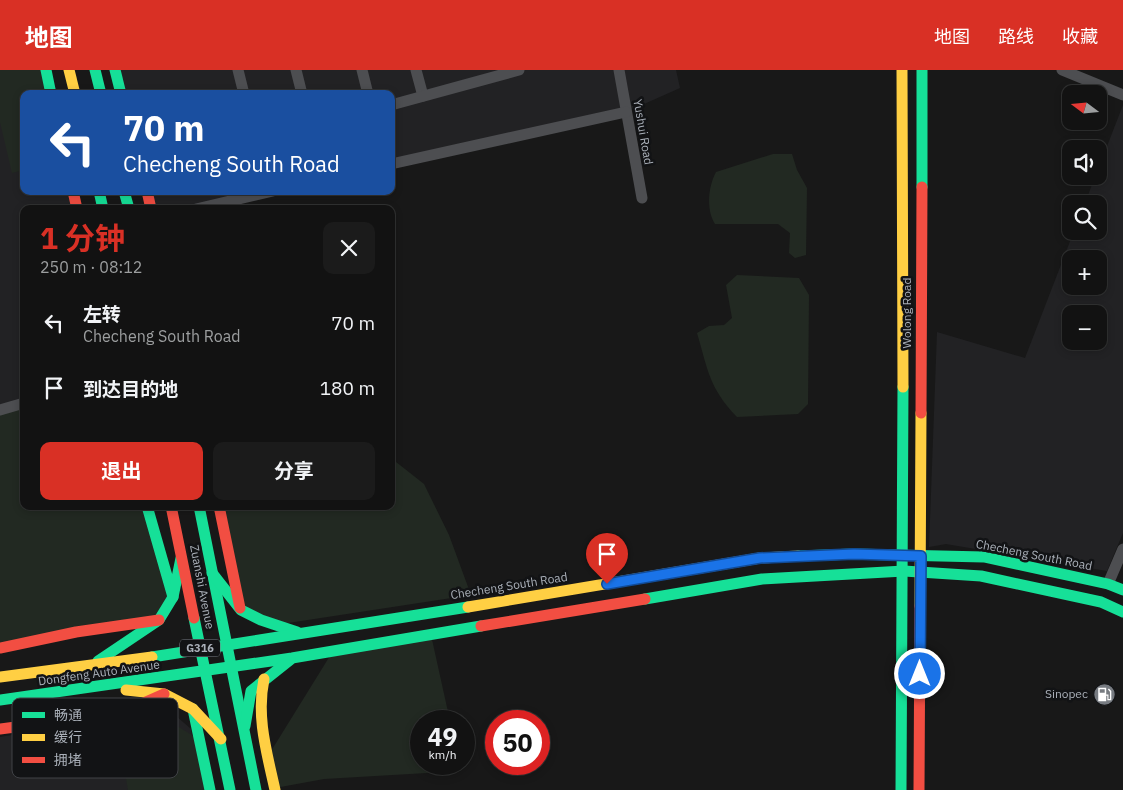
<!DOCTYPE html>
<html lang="zh">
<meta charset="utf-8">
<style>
:root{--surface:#121212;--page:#1b1b1b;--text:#f1f3f6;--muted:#9c9e9f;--line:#313232;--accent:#d93025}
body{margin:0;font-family:"IBM Plex Sans","Noto Sans SC",sans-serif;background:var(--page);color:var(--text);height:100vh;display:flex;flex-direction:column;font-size:19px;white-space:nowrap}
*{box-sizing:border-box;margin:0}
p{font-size:16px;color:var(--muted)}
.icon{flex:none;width:28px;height:28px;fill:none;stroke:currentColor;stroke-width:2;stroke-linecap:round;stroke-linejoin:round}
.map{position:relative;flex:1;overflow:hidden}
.side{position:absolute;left:20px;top:135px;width:375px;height:305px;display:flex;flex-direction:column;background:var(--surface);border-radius:10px;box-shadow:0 2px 8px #0003,0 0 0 1px var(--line)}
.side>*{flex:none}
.banner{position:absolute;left:20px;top:20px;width:375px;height:105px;border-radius:10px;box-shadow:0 2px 8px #0003,0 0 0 1px var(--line);background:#1a4fa0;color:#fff;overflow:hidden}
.needle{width:32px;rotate:286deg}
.controls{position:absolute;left:1062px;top:15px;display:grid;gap:10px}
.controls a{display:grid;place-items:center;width:45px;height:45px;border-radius:10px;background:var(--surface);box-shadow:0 2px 8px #0003,0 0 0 1px var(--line);font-size:25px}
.speed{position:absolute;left:410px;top:640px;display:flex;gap:10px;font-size:25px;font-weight:700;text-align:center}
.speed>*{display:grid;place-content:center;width:65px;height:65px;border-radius:50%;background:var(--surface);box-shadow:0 2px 8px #0003,0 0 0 1px var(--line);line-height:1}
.speed small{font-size:12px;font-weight:400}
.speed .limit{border:8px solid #d22;background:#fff;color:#111}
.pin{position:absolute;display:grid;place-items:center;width:42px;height:42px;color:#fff;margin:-51px -21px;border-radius:50% 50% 50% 0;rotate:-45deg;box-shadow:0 0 5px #0007}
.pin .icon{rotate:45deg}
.me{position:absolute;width:55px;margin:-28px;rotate:0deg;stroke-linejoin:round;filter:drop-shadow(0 0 4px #0008)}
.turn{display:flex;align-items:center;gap:18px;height:105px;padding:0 20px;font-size:22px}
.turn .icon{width:65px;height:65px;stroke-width:2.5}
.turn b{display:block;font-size:35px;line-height:42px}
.round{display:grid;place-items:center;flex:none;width:52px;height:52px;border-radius:10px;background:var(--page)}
.headline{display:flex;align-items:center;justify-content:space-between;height:85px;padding:0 20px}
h1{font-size:30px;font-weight:700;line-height:38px;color:var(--accent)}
.button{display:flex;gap:10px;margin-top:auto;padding:10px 20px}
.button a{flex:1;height:58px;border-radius:10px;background:var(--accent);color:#fff;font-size:20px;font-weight:700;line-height:58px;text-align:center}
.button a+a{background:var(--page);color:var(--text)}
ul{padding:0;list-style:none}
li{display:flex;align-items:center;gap:15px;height:65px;padding:0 20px}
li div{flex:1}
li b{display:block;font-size:19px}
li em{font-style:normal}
header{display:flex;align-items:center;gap:30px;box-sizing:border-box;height:70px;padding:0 25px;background:var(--accent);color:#fff}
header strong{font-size:24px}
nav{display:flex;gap:28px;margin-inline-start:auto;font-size:18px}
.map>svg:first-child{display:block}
.built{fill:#222224;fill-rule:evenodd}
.green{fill:#222922}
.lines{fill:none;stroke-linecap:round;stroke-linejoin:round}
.street{stroke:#4d4e51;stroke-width:11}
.fast{stroke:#16e098;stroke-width:11}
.slow{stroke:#ffcf43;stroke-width:11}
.jam{stroke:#f24e42;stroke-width:11}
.route-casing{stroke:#114b97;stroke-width:12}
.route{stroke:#1a73e8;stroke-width:9}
.labels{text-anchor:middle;stroke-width:5;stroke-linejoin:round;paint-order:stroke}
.shield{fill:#121315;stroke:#7c8188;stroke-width:1}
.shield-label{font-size:11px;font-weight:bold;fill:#aab0b9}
.street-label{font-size:12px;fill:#aab0b9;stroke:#121315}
.poi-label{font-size:12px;fill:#aab0b9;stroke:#121315;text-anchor:end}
.key{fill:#121315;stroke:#404246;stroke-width:1}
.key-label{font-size:14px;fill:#aab0b9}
</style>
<header>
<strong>地图</strong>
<nav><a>地图</a><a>路线</a><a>收藏</a></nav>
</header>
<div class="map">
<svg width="1123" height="720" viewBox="0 0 1123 720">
<rect width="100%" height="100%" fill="#181818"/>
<g class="built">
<polygon points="0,0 24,24 24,121 73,121 77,139 24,139 24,333 0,340"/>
<polygon points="116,0 676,0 680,18 626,42 391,95 391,24 122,24"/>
<path d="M1123,35V463L1107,501L946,474L929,477L937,262L1025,288L1074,161H1099V134H1085L1095,106H1099V97ZM1071,189H1099V216H1071ZM1071,244H1099V271H1071Z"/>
<polygon points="147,121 273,121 196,139 151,139"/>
<polygon points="151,641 176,646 191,659 200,720 0,720 0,667"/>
</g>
<g class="green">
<polygon points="0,0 45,0 51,24 24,24 24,100 12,103 0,52"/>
<path d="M773,84H792L797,100L807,118L806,185L795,188L789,183L790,163L778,154H715C706,140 708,117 716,102Z"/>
<path d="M737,205L799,208L809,225L808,334L798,344L737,347C709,318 708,300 697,263L709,256L724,255L732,248L726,215Z"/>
<polygon points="24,333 24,436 147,436 173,527 159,550 0,578 0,340"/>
<polygon points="391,388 424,414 449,465 471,525 275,555 241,540 225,436 391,436"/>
<polygon points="431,565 450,651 421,651 421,694 459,694 461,701 324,709 275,718 268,686 333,581"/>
<polygon points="157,650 177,656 200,670 205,720 128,720 117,658 137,652"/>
</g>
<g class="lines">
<g class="street">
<polyline points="238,0 244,24"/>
<polyline points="296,0 302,24"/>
<polyline points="362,0 368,24"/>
<polyline points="416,0 423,26"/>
<polyline points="619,0 642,128"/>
<polyline points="1062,0 1123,25"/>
<polyline points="391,35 519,0"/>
<polyline points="391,94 626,42"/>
<polyline points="196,139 273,121"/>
<polyline points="0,340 24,333"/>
<polyline points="1108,514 1123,479"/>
</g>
<g class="fast">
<polyline points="46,0 51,24"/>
<polyline points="95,0 101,24"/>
<polyline points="115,0 121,24"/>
<polyline points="922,117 922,0"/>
<polyline points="99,121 103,139"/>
<polyline points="124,121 129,139"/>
<polyline points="147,436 173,527"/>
<polyline points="199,436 256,720"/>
<polyline points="798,486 854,484 984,487 1108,514 1123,520"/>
<polyline points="212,503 241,540 261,550 297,562"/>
<polyline points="645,529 762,509 904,501 981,506 1101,532 1123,542"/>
<polyline points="194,548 230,720"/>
<polyline points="152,587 468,537"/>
<polyline points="98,591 159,550 173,527 181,488"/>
<polyline points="0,630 292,588 481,556"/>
<polyline points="193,639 210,720"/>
<polyline points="245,656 251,621 290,590"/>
<polyline points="901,720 903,317"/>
</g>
<g class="slow">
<polyline points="69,0 75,24"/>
<polyline points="902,0 903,317"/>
<polyline points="920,536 921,343"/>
<polyline points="468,537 760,488 798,486"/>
<polyline points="0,607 152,587"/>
<path d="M264,609C256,647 267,683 275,720"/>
<polyline points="126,620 164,624 193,639 221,669"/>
</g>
<g class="jam">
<polyline points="73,121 77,139"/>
<polyline points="147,121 151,139"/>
<polyline points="921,343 922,117"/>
<polyline points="171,436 194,548"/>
<polyline points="219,436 240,538"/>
<polyline points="481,556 645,529"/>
<polyline points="0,578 76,562 159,550"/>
<polyline points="0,659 121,643 164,624"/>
<polyline points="919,720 920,536"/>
</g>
</g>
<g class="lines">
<defs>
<polyline id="route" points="607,514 760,488 854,484 921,486 920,604"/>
</defs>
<use href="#route" class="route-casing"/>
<use href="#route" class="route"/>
</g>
<defs>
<symbol id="fuel-disc" viewBox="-11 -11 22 22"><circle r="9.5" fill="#777b81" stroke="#121315"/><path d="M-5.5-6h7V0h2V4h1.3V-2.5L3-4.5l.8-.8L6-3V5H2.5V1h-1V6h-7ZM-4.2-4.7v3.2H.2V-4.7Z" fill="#fff"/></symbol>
</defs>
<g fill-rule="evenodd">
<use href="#fuel-disc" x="1092" y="612" width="25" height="25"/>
</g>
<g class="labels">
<rect class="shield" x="180" y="569.5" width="40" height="17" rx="4"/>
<g class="shield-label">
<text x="200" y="582">G316</text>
</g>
<g class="street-label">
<text transform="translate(643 62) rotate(80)" y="4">Yushui Road</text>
<text transform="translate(907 243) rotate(-90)" y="4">Wolong Road</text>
<text transform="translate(1034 485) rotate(11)" y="4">Checheng South Road</text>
<text transform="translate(509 516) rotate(-9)" y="4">Checheng South Road</text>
<text transform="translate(202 517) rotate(79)" y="4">Zuanshi Avenue</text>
<text transform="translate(99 603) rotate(-8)" y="4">Dongfeng Auto Avenue</text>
</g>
<g class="poi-label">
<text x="1088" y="628">Sinopec</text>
</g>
</g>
<rect x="12" y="628" width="166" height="80" rx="8" class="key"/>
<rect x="22" y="642" width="23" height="6" fill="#16e098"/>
<rect x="22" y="664" width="23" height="7" fill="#ffcf43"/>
<rect x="22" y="687" width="23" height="6" fill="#f24e42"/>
<g class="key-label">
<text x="54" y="650">畅通</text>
<text x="54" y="672">缓行</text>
<text x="54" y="695">拥堵</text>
</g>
</svg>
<div class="controls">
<a><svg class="needle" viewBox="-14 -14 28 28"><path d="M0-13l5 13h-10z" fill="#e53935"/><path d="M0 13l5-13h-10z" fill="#9c9e9f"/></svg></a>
<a><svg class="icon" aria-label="sound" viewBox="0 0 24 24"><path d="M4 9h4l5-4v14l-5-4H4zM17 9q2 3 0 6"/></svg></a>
<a><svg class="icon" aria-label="search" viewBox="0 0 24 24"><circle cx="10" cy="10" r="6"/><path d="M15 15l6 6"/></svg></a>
<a>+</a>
<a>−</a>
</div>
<div class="speed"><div>49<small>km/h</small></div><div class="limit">50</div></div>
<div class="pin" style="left:607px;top:514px;background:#d93025"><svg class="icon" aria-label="arrive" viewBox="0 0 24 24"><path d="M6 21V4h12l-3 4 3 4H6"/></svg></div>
<svg class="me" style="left:920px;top:604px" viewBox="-20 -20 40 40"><circle r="17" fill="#1a73e8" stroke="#fff" stroke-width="3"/><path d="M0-11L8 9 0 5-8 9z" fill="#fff"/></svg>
<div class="banner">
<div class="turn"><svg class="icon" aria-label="left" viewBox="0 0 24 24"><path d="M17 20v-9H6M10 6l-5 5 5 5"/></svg><div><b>70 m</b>Checheng South Road</div></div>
</div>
<section class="side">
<div class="headline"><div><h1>1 分钟</h1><p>250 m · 08:12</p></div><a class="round"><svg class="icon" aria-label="close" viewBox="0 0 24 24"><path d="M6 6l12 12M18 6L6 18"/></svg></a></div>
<ul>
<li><svg class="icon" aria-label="left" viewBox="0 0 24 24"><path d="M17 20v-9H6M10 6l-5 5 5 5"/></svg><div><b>左转</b><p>Checheng South Road</p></div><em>70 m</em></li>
<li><svg class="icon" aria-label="arrive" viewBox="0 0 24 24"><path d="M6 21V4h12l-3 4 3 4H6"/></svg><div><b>到达目的地</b></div><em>180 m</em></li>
</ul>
<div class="button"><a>退出</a><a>分享</a></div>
</section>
</div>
